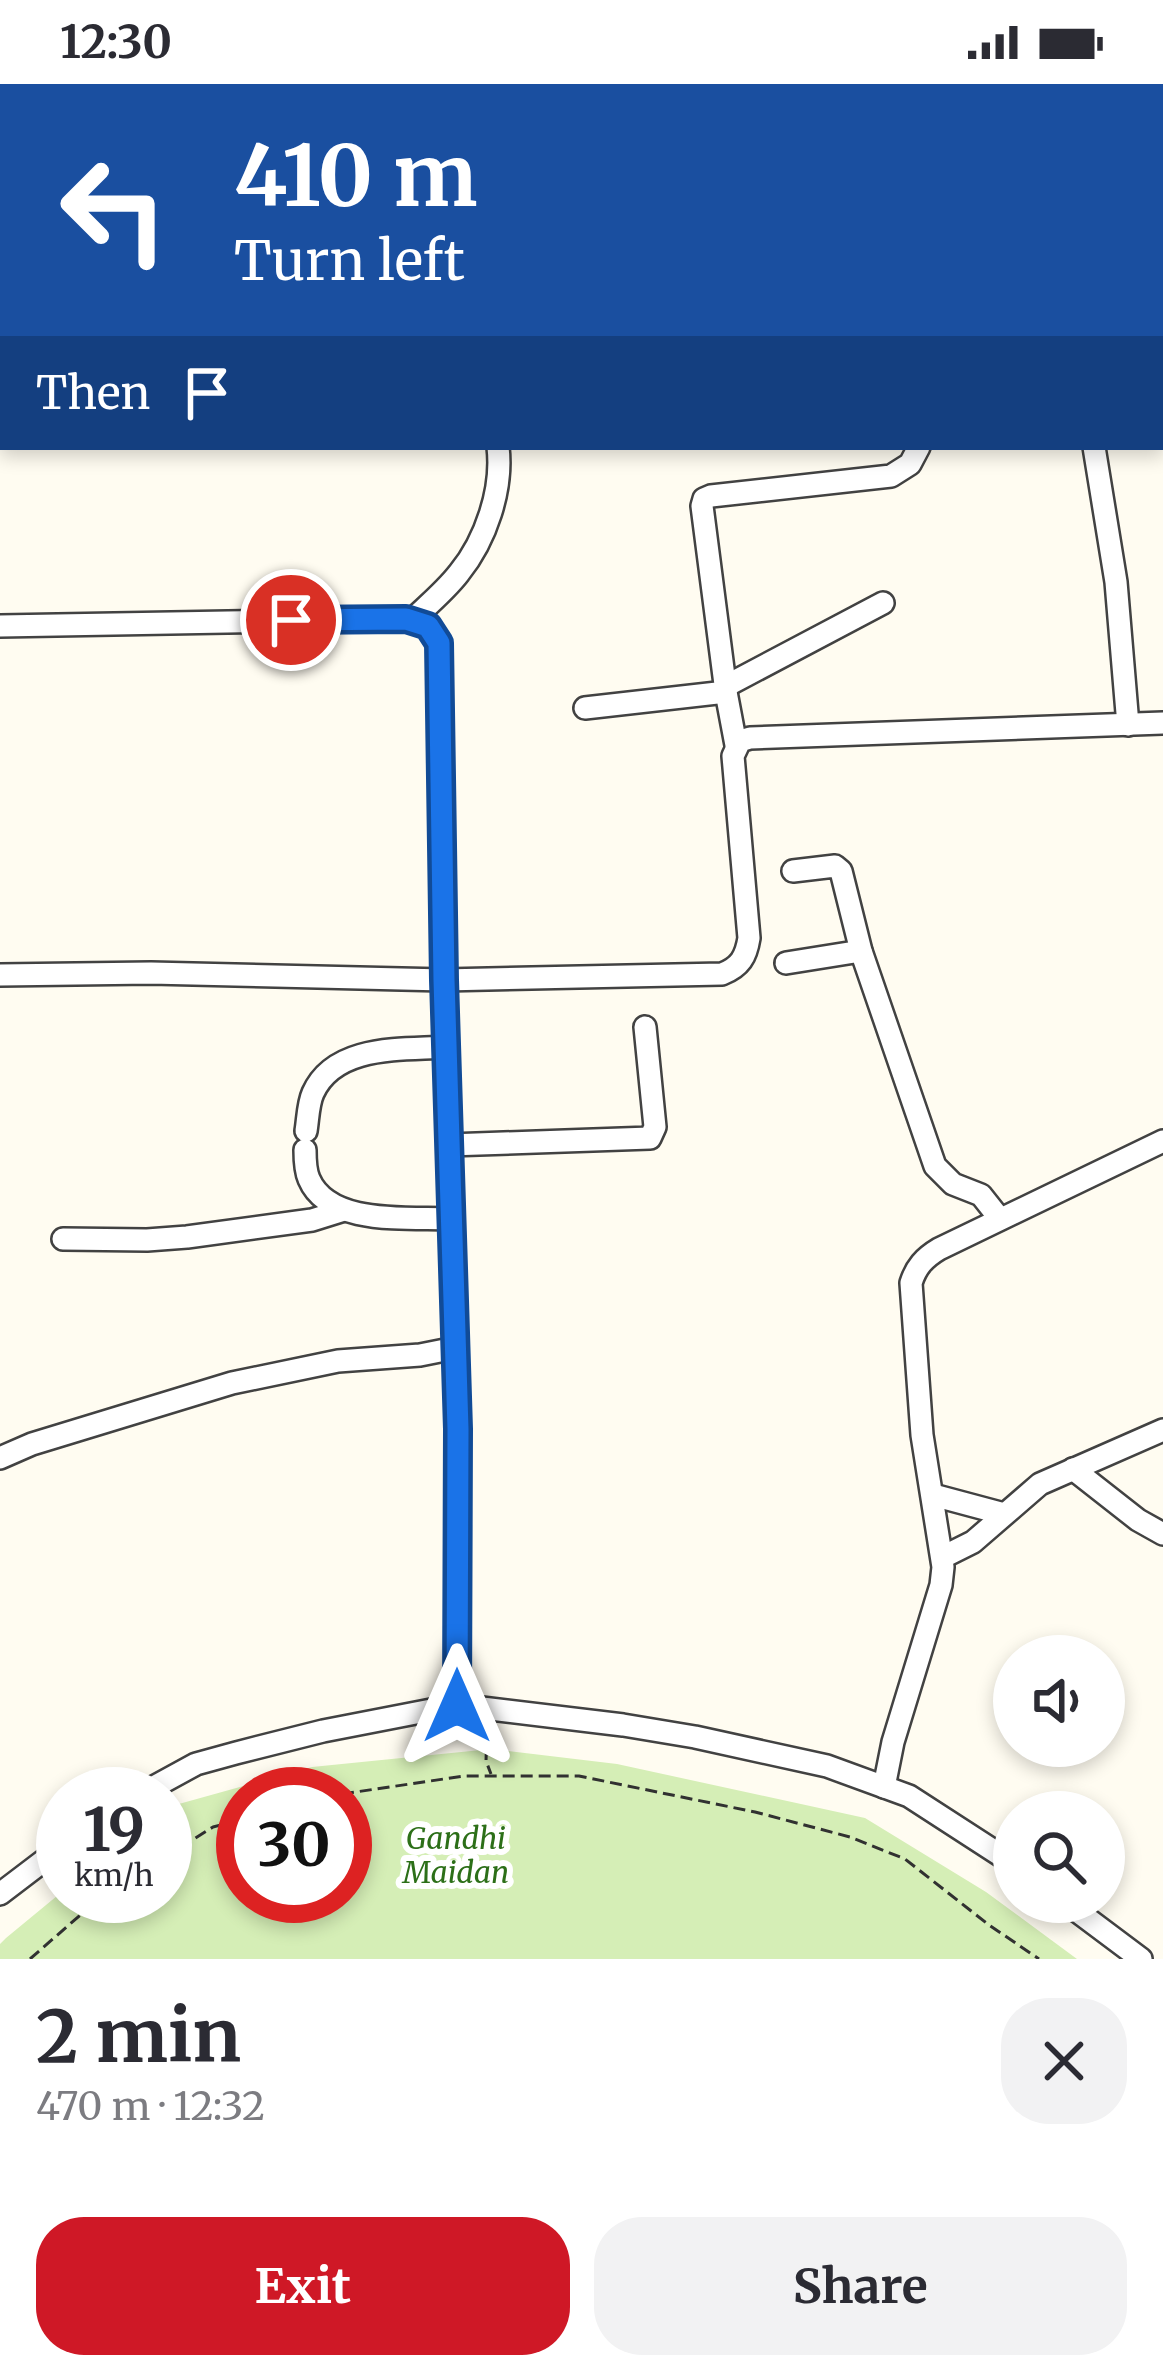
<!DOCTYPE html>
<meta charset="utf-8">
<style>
:root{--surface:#fff;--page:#f2f2f3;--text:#2b2b33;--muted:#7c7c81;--accent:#cf1826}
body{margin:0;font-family:Merriweather,serif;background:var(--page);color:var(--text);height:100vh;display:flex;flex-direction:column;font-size:45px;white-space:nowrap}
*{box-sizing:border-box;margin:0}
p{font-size:39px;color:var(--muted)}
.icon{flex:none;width:66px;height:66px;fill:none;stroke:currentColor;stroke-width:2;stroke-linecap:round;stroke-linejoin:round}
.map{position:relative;height:1875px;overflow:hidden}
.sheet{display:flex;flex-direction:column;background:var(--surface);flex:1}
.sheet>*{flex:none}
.top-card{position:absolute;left:0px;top:0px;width:1164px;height:366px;box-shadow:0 6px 18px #0003;background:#1a4fa0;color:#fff;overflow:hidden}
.buttons{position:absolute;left:993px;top:1551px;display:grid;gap:24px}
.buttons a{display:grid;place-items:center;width:132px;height:132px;border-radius:50%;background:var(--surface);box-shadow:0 6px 18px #0003;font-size:60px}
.speed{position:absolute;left:36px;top:1683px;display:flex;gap:24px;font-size:60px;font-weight:700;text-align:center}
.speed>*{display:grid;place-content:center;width:156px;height:156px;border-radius:50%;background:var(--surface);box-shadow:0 6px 18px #0003;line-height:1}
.speed small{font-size:30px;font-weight:400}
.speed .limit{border:18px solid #d22;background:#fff;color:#111}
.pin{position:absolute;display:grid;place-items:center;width:102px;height:102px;color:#fff;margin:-51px;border:6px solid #fff;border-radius:50%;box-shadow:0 3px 12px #0007}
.me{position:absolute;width:132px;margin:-66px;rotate:0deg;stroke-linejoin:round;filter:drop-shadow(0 0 9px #0008)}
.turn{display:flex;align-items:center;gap:42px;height:252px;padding:0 36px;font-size:54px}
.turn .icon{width:156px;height:156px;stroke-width:2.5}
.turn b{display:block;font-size:84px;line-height:102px}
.then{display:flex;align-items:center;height:114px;padding:0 36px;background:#0003;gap:24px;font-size:45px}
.round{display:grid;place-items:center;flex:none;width:126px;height:126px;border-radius:48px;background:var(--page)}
.head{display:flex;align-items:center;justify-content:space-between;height:204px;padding:0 36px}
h1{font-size:72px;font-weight:700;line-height:90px}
.cta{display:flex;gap:24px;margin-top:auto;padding:24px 36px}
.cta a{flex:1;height:138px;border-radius:48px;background:var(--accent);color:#fff;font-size:48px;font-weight:700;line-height:138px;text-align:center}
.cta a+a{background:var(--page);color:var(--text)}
.status{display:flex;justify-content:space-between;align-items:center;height:84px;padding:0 60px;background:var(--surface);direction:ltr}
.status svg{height:33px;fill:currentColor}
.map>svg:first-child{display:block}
.green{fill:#d5eeb6;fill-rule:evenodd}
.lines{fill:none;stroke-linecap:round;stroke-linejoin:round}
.minor-casing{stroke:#424242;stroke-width:26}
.path{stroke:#313131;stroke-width:3;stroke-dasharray:12 6;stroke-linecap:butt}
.minor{stroke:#fff;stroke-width:21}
.route-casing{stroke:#114b97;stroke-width:30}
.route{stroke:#1a73e8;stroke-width:21}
.labels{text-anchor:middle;stroke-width:12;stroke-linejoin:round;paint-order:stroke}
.park-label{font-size:30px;font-style:italic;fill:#2c6f18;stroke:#fff}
</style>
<div class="status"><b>12:30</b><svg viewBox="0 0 49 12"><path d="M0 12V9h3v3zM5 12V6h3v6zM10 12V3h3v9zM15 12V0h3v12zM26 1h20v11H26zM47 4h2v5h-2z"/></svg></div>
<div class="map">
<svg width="1163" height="1875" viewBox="0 0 1163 1875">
<rect width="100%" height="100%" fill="#fffcf1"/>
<path class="green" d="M491,1665L617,1680L865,1734L986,1808L1077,1875H0V1860L6,1854L63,1807V1812H165V1725L168,1723L312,1683ZM243,1710H345V1812H243Z"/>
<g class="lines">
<defs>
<g id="minor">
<polyline points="1161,143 1163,142"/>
<polyline points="0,181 3,189"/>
<polyline points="0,279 3,278"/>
<polyline points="0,320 3,320"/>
<polyline points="1094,363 1116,498 1128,641"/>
<path d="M412,536C428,521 446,506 459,489C486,456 503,405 498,363"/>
<polyline points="0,542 406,535 427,542 439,559 444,896 458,1345 457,1621"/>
<polyline points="726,602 883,519"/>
<polyline points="585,624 726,608"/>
<polyline points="736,661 726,608 702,422 704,415 711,412 891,392 910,380 919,363"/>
<polyline points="793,787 835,782 841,787 861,867 935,1082 953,1100 981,1111 1000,1135"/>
<polyline points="786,879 861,867"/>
<path d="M0,891L151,889L444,896L722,890C740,883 746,873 749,854L733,672L740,657L750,654L1163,639"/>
<path d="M306,1047C308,1035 308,1020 313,1009C335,960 403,966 445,963"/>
<polyline points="449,1061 650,1054 655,1043 645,943"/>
<path d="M305,1066C305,1075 305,1086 309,1095C329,1142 408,1133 451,1135"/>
<polyline points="63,1155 147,1156 187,1153 312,1136 344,1126"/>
<polyline points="0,1374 32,1360 232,1299 338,1277 420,1271 455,1264"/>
<polyline points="1073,1385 1138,1436 1163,1450"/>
<polyline points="933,1411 1004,1430"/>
<polyline points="943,1473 973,1458 1040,1400 1163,1346"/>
<path d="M884,1703L893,1658L941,1501L943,1483L922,1351L911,1199C916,1183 924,1174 939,1165L1163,1057"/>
<polyline points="141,1710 196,1680 236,1669 323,1647 457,1621 623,1641 695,1653 827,1682 909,1712 1014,1780"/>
<polyline points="0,1810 63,1762"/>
<polyline points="1065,1818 1141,1875"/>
</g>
</defs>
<use href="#minor" class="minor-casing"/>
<g class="path">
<polyline points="487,1646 486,1677 491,1690"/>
<polyline points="342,1710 464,1692 579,1692 755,1728 850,1753 905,1775 989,1841 1039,1875"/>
<polyline points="165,1773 213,1743 243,1735"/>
<polyline points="30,1875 102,1812"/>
</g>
<use href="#minor" class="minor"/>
</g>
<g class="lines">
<defs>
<polyline id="route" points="291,536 406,535 428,542 439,559 444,896 458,1345 457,1622"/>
</defs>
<use href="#route" class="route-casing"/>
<use href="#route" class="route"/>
</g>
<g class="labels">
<g class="park-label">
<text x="456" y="1765">Gandhi<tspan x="456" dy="34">Maidan</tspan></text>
</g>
</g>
</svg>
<div class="buttons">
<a><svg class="icon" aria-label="sound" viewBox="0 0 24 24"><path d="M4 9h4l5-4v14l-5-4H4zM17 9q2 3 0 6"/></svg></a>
<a><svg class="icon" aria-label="search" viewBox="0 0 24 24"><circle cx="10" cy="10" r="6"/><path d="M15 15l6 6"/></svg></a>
</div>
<div class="speed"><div>19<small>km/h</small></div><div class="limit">30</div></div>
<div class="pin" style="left:291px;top:536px;background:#d93025"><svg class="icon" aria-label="arrive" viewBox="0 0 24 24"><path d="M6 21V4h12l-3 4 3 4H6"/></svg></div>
<svg class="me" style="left:457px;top:1622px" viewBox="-20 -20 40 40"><path d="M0-17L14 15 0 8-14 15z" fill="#1a73e8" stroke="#fff" stroke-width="4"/></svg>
<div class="top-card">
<div class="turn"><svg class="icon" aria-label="left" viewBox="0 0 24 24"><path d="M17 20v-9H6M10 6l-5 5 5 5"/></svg><div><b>410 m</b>Turn left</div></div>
<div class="then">Then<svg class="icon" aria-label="arrive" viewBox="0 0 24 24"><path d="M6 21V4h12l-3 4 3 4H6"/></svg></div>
</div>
</div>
<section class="sheet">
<div class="head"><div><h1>2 min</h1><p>470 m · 12:32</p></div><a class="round"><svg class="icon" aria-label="close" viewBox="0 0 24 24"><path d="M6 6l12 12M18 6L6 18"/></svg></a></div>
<div class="cta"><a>Exit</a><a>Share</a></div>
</section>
